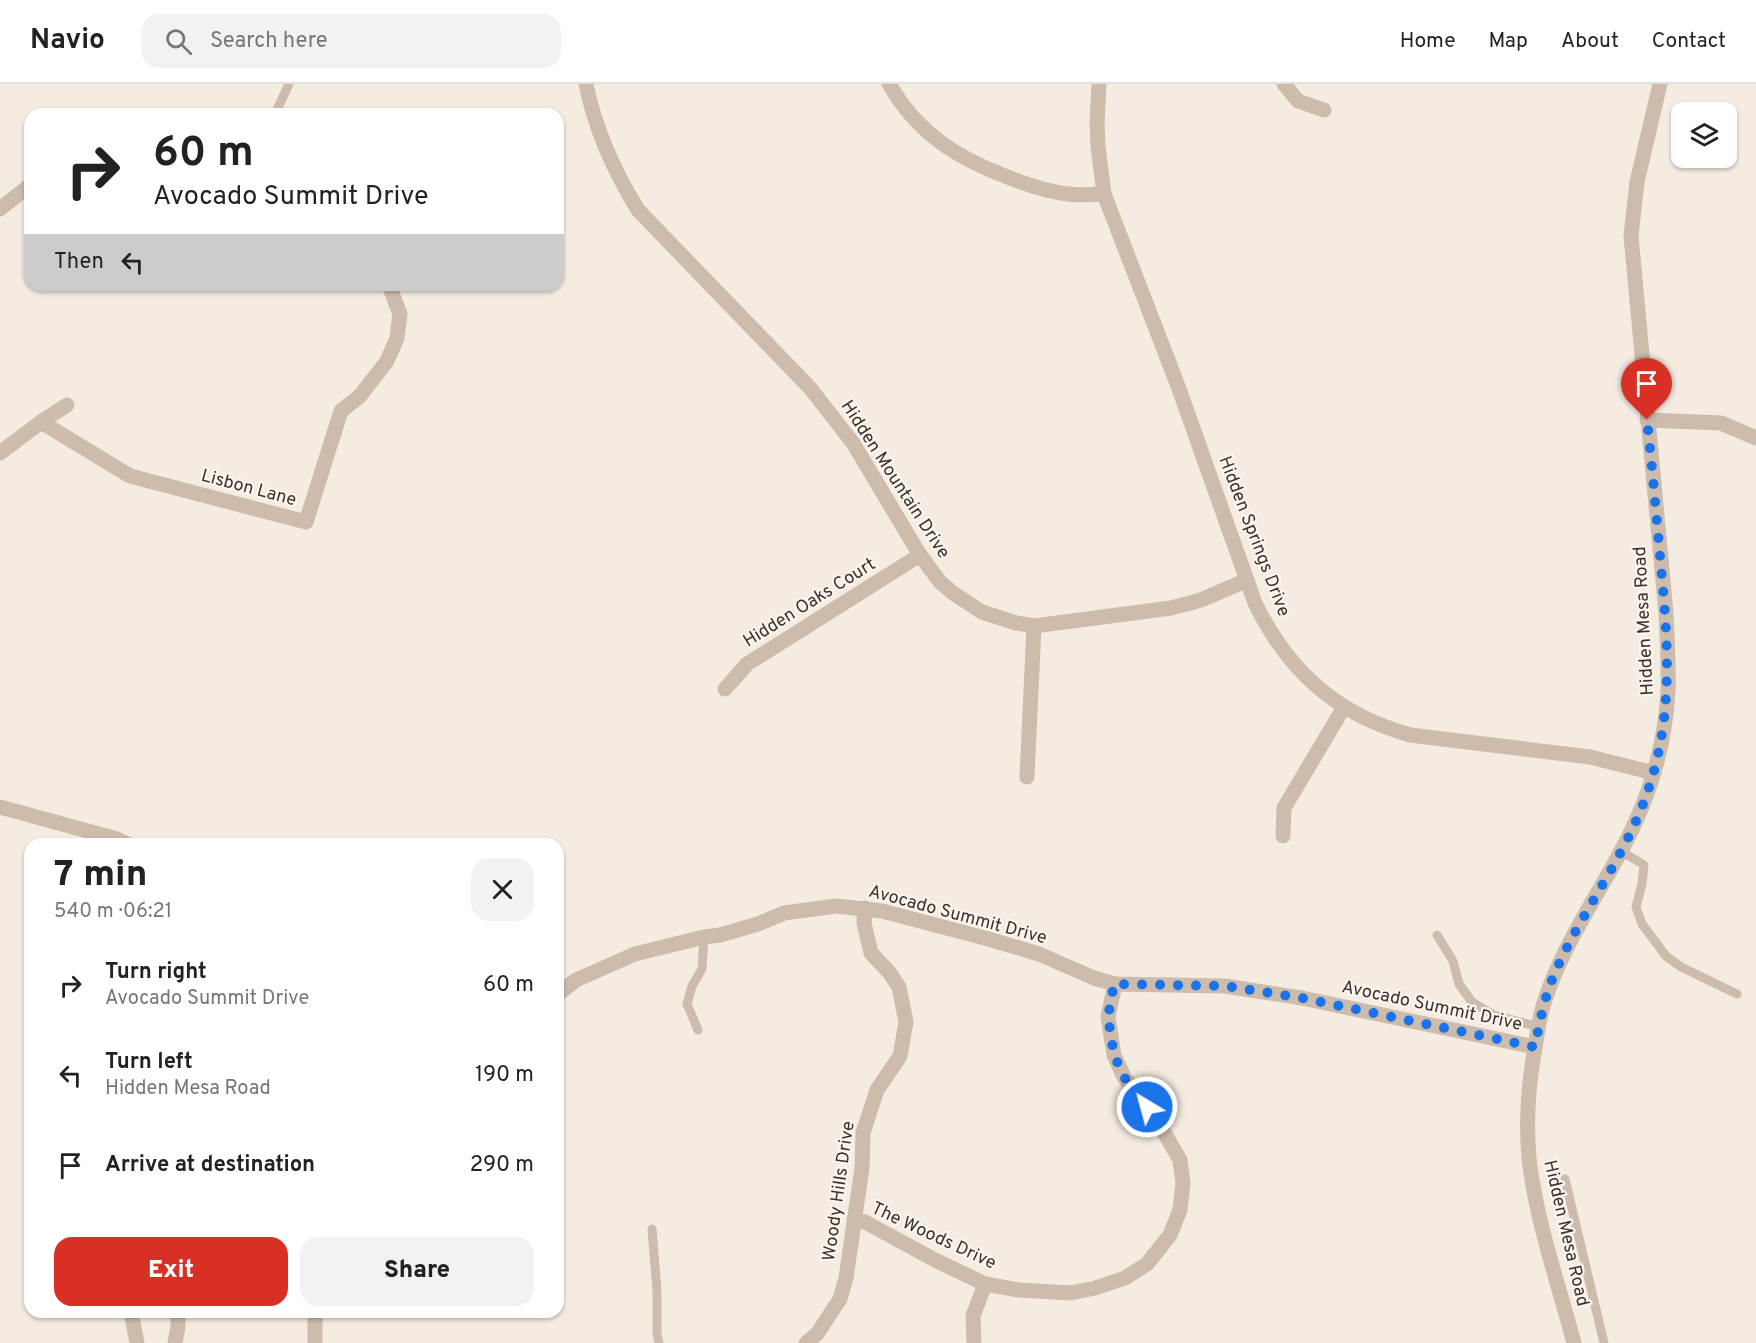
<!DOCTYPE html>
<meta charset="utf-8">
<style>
:root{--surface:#fff;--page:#f2f2f2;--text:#222;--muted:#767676;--line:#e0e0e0;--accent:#d93025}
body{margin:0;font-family:Overpass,sans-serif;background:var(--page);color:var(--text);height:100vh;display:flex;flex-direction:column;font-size:22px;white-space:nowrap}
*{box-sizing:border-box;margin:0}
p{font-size:20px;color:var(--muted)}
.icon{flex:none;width:33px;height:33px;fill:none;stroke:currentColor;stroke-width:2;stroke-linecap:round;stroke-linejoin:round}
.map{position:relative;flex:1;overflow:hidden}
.panel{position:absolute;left:24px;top:754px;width:540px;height:480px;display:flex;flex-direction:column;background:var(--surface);border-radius:18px;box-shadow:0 2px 4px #0004}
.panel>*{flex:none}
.top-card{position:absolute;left:24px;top:24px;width:540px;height:183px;border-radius:18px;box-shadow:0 2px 4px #0004;background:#fff;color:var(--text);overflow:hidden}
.controls{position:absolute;left:1671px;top:18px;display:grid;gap:12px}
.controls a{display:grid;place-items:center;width:66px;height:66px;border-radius:12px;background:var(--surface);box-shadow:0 2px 4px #0004;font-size:30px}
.pin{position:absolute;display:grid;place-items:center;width:51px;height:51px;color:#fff;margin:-62px -26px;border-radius:50% 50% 50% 0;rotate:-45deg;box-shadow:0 0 6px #0007}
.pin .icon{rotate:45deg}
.me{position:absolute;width:66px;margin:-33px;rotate:323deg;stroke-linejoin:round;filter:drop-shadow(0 0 4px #0008)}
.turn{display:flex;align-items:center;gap:21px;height:126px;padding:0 30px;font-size:27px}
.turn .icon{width:78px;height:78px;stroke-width:2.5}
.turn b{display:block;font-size:42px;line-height:51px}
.then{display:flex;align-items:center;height:57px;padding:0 30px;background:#0003;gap:12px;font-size:22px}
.round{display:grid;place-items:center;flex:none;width:63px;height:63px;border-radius:18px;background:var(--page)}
.summary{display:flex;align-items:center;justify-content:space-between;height:102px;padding:0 30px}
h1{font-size:36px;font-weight:800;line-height:45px}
.action{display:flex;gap:12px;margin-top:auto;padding:12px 30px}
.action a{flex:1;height:69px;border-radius:18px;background:var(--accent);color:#fff;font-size:24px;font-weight:800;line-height:69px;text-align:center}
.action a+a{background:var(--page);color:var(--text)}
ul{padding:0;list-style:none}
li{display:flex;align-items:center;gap:18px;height:90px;padding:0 30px}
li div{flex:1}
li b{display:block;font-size:22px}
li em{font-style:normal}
header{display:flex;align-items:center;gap:36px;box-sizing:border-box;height:84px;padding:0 30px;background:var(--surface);border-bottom:2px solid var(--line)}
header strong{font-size:28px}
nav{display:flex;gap:33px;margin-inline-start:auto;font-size:21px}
.search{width:420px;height:54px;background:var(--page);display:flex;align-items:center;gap:15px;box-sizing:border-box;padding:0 21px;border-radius:18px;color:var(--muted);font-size:22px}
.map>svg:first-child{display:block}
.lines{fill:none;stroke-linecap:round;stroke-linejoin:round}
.service{stroke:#cdbbac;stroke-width:9}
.minor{stroke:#cdbbac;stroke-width:15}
.tertiary{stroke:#cdbbac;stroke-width:15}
.route{stroke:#1a73e8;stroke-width:10;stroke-dasharray:0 18}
.labels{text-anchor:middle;stroke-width:4.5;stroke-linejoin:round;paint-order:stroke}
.street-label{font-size:18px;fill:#3b302b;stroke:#fbf5ee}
</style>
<header>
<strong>Navio</strong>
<div class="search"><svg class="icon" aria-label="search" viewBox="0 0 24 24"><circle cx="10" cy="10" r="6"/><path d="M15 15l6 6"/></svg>Search here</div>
<nav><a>Home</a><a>Map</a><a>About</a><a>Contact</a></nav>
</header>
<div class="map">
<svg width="1756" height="1259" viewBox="0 0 1756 1259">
<rect width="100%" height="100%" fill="#f4ebe1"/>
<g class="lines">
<g class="service">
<polyline points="275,30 289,0"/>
<polyline points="1621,767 1644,781 1642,800 1636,823 1642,840 1666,872 1681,883 1737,910"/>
<polyline points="1437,851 1453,877 1459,900 1472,918 1494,931 1539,943"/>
<polyline points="698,946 687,920 692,902 702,885 704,853"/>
<polyline points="1565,1095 1604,1259"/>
<polyline points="652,1145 657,1207 657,1250 659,1259"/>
</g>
<g class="minor">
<path d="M586,0C595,45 614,87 638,126L810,304L853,359L920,471L940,498L953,509L982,528L1016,539L1034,542L1171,524L1201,516L1247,496"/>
<path d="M889,0C918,50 957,74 1010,94C1028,101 1048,108 1068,110C1079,112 1092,110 1104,110"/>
<polyline points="1284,0 1298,17 1324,26"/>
<polyline points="0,125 30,101"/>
<polyline points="1647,336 1721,339 1756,354"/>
<polyline points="41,338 130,392 306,438 341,327 360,312 387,277 397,254 400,230 389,201"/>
<polyline points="0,369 41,338 67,321"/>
<polyline points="725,605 747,580 920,471"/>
<polyline points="1027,693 1034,542"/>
<polyline points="0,723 117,755 127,760"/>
<polyline points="1283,752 1284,724 1344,623"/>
<polyline points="558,910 576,896 635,870 704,853 720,851 758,840 784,829 836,822 882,827 985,854 1039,870 1094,894 1115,900 1225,902 1302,914 1535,963"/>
<polyline points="854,1136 865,1138 935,1176 985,1200 1019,1206 1071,1209 1095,1204 1125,1194 1147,1180 1170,1151 1180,1126 1183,1099 1180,1076 1158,1038 1124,993 1114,971 1108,933 1115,900"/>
<polyline points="131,1228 137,1259"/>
<polyline points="175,1259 178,1243 178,1228"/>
<polyline points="315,1259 315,1228"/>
<polyline points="806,1259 817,1250 840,1215 846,1194 862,1084 863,1049 877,1006 900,972 906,938 899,903 889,888 871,869 864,839 865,824"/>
<polyline points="974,1259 973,1232 985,1200"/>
</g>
<g class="tertiary">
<path d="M1099,0L1097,39L1098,63L1104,110L1178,302L1255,519C1288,587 1336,630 1410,651L1590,673L1654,689"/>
<path d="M1574,1259C1558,1198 1536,1137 1529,1074C1526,1039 1528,1004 1534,970C1537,952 1539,933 1545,916C1562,863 1595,816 1621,767C1648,718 1665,663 1668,607C1669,581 1667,555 1666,529L1631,152L1637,98L1660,0"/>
</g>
</g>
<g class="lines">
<path class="route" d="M1147,1023L1124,993L1114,971L1108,933L1114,900L1225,902L1302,914L1535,963C1540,936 1545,910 1557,884C1583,827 1623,775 1645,715C1675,634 1668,556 1660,472C1656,427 1652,381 1647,336"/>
</g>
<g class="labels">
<g class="street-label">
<text transform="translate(896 395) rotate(57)" y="6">Hidden Mountain Drive</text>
<text transform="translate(249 403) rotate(15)" y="6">Lisbon Lane</text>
<text transform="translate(1255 452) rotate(69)" y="6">Hidden Springs Drive</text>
<text transform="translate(809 518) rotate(-32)" y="6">Hidden Oaks Court</text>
<text transform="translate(1643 537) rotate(-93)" y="6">Hidden Mesa Road</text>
<text transform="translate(958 830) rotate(15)" y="6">Avocado Summit Drive</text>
<text transform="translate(1432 921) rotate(12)" y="6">Avocado Summit Drive</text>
<text transform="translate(838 1107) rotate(-82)" y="6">Woody Hills Drive</text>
<text transform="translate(1567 1149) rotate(77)" y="6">Hidden Mesa Road</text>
<text transform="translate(934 1151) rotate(25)" y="6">The Woods Drive</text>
</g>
</g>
</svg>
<div class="controls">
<a><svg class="icon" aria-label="layers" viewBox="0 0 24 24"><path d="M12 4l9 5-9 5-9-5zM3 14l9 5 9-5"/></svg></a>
</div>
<div class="pin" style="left:1647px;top:336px;background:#d93025"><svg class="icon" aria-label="arrive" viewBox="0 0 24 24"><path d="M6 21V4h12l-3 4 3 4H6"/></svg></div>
<svg class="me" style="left:1147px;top:1023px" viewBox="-20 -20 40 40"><circle r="17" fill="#1a73e8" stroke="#fff" stroke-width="3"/><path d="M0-11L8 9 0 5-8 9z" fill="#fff"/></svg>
<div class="top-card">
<div class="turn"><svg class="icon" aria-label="right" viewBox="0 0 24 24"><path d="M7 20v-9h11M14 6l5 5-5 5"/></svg><div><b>60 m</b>Avocado Summit Drive</div></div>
<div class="then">Then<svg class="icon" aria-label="left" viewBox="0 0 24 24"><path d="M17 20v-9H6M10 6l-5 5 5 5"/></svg></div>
</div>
<section class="panel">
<div class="summary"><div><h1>7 min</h1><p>540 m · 06:21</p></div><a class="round"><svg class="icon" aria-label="close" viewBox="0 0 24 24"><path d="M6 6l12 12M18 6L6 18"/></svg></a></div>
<ul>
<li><svg class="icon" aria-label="right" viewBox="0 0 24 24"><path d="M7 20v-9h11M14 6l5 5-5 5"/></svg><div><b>Turn right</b><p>Avocado Summit Drive</p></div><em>60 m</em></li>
<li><svg class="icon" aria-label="left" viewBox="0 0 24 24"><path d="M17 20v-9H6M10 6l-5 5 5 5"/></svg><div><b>Turn left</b><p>Hidden Mesa Road</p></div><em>190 m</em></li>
<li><svg class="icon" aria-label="arrive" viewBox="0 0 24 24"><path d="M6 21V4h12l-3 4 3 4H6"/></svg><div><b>Arrive at destination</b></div><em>290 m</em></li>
</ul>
<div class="action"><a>Exit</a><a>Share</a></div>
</section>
</div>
